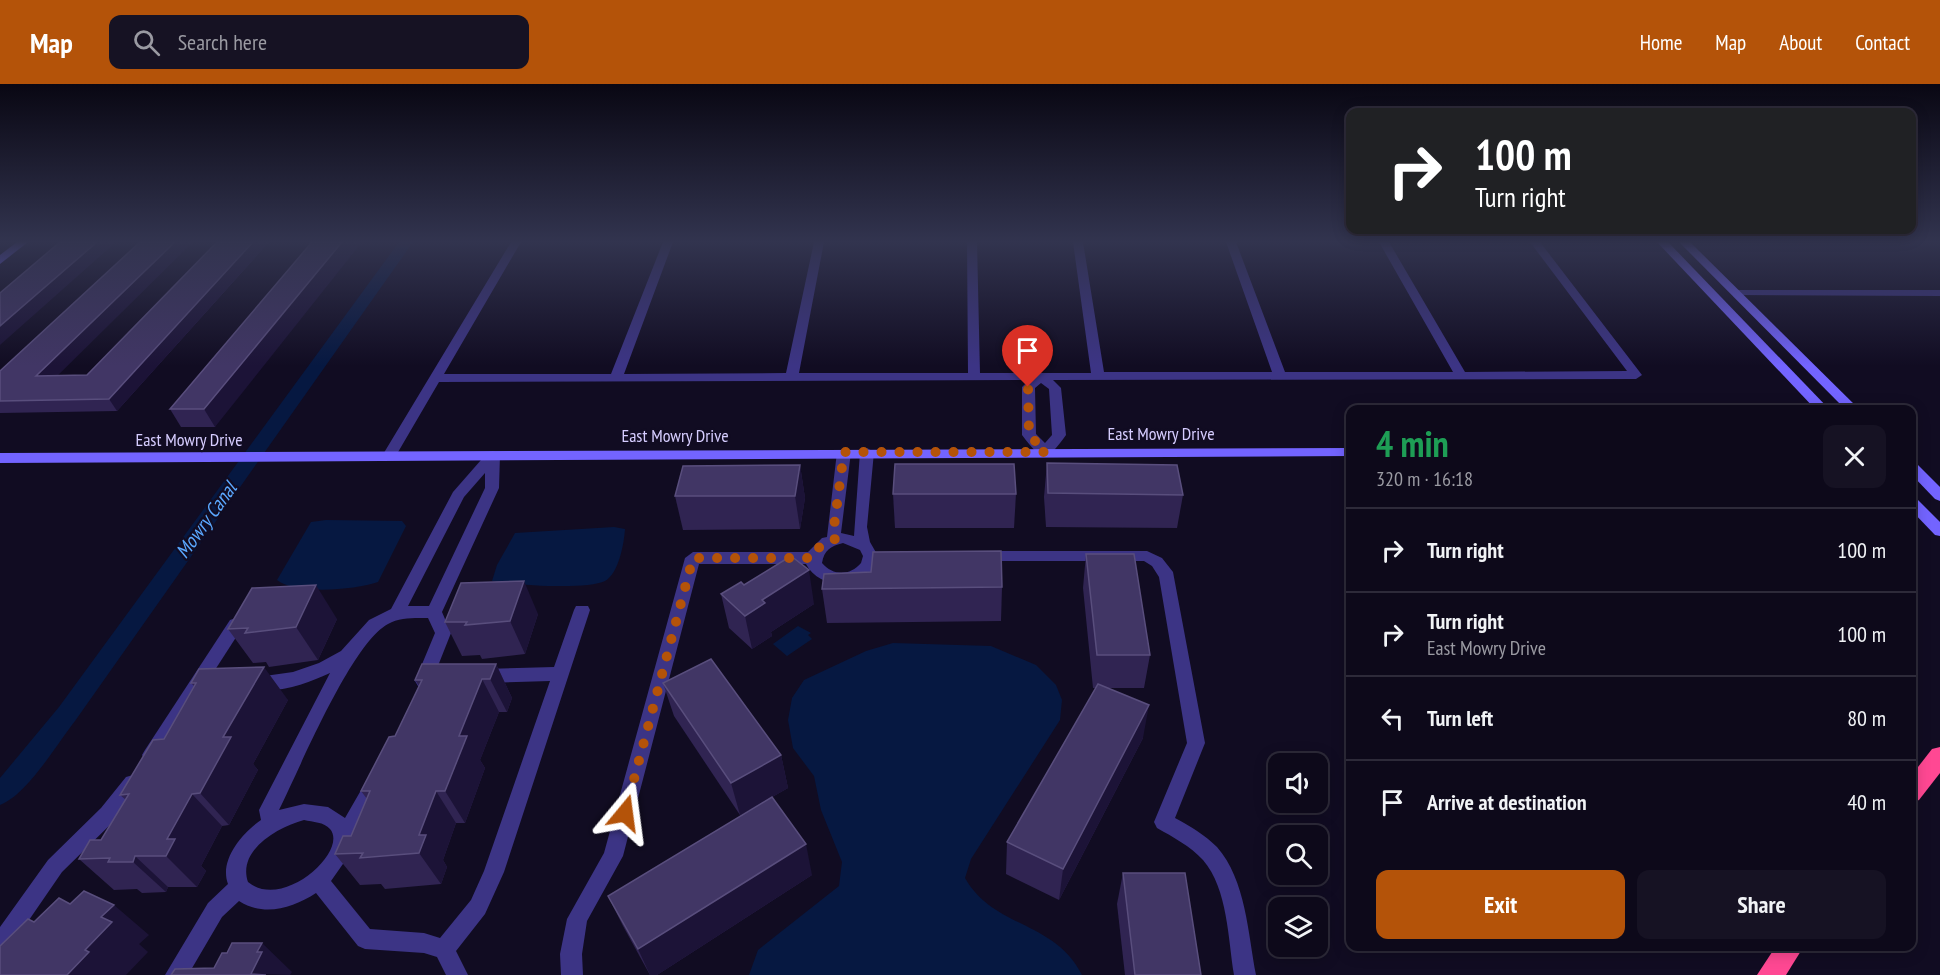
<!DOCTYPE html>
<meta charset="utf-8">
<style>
:root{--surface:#0d091a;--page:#161223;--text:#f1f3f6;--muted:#9a9aa2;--line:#2d2a39;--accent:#b45309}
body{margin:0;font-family:"PT Sans Narrow",sans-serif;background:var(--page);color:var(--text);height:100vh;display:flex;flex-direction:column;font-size:22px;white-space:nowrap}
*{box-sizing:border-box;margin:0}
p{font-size:20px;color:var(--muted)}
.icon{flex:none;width:33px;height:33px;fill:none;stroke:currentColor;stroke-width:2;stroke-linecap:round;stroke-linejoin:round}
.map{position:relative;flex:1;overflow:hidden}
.details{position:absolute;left:1346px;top:321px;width:570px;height:546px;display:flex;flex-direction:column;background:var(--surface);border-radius:12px;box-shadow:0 3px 15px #0003,0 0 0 2px var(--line)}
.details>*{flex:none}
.top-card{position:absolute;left:1346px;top:24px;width:570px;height:126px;border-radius:12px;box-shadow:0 3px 15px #0003,0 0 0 2px var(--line);background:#202124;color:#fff;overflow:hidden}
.tools{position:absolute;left:1268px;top:669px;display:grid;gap:12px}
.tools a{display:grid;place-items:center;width:60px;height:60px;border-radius:12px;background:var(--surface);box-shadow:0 3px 15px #0003,0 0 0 2px var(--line);font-size:30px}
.pin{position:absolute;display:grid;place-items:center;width:51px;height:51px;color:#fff;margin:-62px -26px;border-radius:50% 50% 50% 0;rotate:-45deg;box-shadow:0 0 6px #0007}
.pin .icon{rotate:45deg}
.me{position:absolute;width:66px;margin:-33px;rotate:16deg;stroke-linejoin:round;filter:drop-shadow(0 0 4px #0008)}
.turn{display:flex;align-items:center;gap:21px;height:126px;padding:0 30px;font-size:27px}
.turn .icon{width:78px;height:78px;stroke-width:2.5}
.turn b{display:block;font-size:42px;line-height:51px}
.round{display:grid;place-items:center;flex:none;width:63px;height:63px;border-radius:12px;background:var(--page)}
.overview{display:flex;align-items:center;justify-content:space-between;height:102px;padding:0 30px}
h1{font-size:36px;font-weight:700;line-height:45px;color:#1e9e55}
.button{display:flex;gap:12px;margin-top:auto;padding:12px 30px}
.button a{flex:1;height:69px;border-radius:12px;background:var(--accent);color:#fff;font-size:24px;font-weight:700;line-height:69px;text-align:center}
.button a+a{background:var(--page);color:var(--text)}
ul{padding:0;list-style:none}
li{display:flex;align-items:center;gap:18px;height:84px;padding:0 30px;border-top:2px solid var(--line)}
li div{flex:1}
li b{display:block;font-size:22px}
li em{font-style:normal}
header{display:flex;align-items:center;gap:36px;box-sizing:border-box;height:84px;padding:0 30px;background:var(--accent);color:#fff}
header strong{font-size:28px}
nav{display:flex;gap:33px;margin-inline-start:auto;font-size:21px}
.search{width:420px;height:54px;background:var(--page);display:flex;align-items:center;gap:15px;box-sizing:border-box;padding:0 21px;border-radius:12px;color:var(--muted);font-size:22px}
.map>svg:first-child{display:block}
.water{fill:#061841}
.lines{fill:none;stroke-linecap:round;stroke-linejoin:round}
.canal{fill:#061841;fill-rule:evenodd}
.street{fill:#3c3485;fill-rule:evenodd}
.secondary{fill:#7364ff;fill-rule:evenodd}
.highway{fill:#ff4893;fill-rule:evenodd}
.wall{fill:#302452}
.shaded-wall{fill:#1c1337}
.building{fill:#413665;stroke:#594e7d;stroke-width:1.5}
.route{stroke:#b45309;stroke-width:10;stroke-dasharray:0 18}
.labels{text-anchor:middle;stroke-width:4.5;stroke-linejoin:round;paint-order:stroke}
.street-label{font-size:18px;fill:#d6cdff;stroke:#110c22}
.water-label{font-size:20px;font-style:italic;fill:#5ba8ff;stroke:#110c22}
</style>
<header>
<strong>Map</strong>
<div class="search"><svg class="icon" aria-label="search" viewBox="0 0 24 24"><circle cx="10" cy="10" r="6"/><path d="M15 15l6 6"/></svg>Search here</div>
<nav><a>Home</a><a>Map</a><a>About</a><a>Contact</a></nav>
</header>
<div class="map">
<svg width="1940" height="891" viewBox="0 0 1940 891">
<rect width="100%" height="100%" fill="#110c22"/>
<g class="water">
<path d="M326,436L402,437L406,442L378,498C355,506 296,511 277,496L311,438Z"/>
<path d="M614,443L625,445C624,459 619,489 605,497C587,506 514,501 492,497L497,481L515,449Z"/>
<polygon points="798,542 811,549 808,551 812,555 787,572 773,560"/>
<path d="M893,559L991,562L1036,581L1056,601L1062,616L1060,636L971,775L965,794C994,845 1054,836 1082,891H749L758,866L839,802L842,778L821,726L814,692L793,664L788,636L792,614L804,596L866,567Z"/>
</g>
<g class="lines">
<path class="canal" d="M399,158H413L75,637C57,660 27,711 0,721V694L59,623Z"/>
<g class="street">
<path d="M511,158H521L444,290H611L663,158H673L624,290L786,289L814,158H824L799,289H968L967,158H977L980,289H1091L1073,158H1083L1104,288H1272L1226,158H1236L1285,288H1453L1379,158H1389L1465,288L1627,287L1530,158H1540L1642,291L1636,295L1053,296L1061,304L1066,351C1047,378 1042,378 1022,351V303L1029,296L439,298L394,375H384L382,372ZM1041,299L1049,305L1052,351L1045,359L1036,350L1035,304Z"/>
<polygon points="1737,206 1940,206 1940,212 1733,211 1733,207"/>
<path d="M844,364L851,368L841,449L854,452L860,368L867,364L874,368L867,443L870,458L878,472C872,507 821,509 806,480H699L623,772L587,837L582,870L583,891H561L560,870L567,835L604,769L685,474L693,468H808L822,454L827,453L837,368ZM843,459L860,466L863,472L861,479C850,492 833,492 822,479C824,466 831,462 843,459Z"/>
<path d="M493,367L500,371L499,404L442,528L451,549L430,602L424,604L418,602L415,597L435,549L428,534C415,534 400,533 388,540C351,560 300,684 279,726L304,720L328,723L345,734L368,694L375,692L382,694L384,700L382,706L353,755L345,777L331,797L370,845L424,849L440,854L471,816L484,787L550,597L484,599L478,597L475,592L478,587L484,585L554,583L574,526L576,522H588L590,526L504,788L485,830L456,867L468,891H446L437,873L424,869L365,865L358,862L316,809C293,824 264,833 239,817L222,833L188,891H165L208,819L228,800C219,776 242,749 261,736L259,726L330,589C308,599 275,612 251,604L248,599L251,594L293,588L319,579L341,567L369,536L391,525L453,408L488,368ZM485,389V404L429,522H408L464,413ZM304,736C313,738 324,738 330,745C349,767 283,827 248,798C237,766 278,743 304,736Z"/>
<path d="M982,467H1147L1162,474L1173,488L1205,659L1175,734C1190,742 1205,751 1217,763C1246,796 1248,850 1256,891H1234C1228,855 1228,805 1203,776C1190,762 1173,753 1157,744L1154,738L1187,659L1159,493L1152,482L1144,477H982L974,472Z"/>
<polygon points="236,534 242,536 244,540 242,544 157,676 151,679 145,676 142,671 145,666 230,536"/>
<polygon points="133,691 140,693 142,699 140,705 115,736 62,788 7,868 0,871 0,843 48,776 101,724 126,693"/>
</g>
<g class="secondary">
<polygon points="17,158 28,158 0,180 0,171"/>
<polygon points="1657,158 1668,158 1830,326 1816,326"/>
<polygon points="1679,158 1690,158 1860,326 1846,326"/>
<polygon points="1350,364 1350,372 0,379 0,369"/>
<polygon points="1911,377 1916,379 1940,403 1940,417 1935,415 1911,390"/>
<polygon points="1911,412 1916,414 1940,438 1940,452 1935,451 1911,426"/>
</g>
<g class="highway">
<polygon points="1940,663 1940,689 1919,716 1911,719 1911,692 1932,665"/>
<polygon points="1776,862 1804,862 1786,891 1757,891"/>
</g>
</g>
<g class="wall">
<polygon points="217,158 269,158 117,327 0,329 0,287 57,292 87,291"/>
<polygon points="312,158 215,343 181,343 170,325"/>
<polygon points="1047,379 1183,411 1177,444 1046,443 1044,413"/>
<polygon points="800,381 805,414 800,445 683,446 675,412 683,382"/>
<polygon points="893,410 1016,410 1014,444 895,444"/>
<polygon points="1086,470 1150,571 1144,604 1109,604 1143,654 1059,816 1006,790 1007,758 1096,604 1093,604 1083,504"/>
<polygon points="744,501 814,520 771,548 772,552 752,565 729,544 721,510"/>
<polygon points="1002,503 1001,537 827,539 822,505"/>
<polygon points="538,530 525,570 482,575 480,571 462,572 445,538"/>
<polygon points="337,535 318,576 269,583 266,578 253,579 228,545"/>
<polygon points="496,580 512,614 507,628 499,628 480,676 485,684 465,739 456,739 443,776 447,783 441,800 385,805 381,800 360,801 335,770 351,752 367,715 361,707 395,652 419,602 415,596"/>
<polygon points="199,585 288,616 253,680 258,686 229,741 222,742 201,782 206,787 197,803 168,803 166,808 142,809 137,805 114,806 79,775 101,756 126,716 120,711 164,655 194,602 191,599"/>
<polygon points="663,599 781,671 788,704 740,731 674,632"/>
<polygon points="1123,789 1201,891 1125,891 1117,820"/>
<polygon points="812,791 657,891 650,891 623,842 608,812"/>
</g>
<g class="shaded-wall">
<polygon points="97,158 116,158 0,261 0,242"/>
<polygon points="175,158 193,158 45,304 36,292"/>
<polygon points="253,158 269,158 117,327 109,315"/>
<polygon points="342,158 362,158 215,343 204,325"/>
<polygon points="800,381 805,414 800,445 795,412"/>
<polygon points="809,486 814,520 771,548 772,552 752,565 745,532 762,516"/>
<polygon points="524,497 538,530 525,570 510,537"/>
<polygon points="316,501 337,535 318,576 296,543"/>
<polygon points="496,580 512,614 507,628 490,595"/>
<polygon points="264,583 288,616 253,680 258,686 229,741 200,709 223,653"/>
<polygon points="482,595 499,628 480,676 485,684 465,739 445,707 459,652"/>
<polygon points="1149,621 1143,654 1059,816 1063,785"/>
<polygon points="781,671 788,704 740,731 731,699"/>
<polygon points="436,707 456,739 443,776 447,783 441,800 419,769 419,751"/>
<polygon points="192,710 222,742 201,782 206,787 197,803 166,772 167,755"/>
<polygon points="806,760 812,791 657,891 650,891 638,865"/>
<polygon points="135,772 168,803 166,808 133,778"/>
<polygon points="114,821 149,851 139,860 148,868 126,891 67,891 85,866 101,833"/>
<polygon points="262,859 292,888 290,891 251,890 257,868"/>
</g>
<g class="building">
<polygon points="60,158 97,158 0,242 0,209"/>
<polygon points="140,158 175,158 36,292 87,291 217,158 253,158 109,315 0,317 0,287"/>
<polygon points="312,158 342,158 204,325 170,325"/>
<polygon points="1047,379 1177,381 1183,411 1048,409"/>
<polygon points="895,380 1014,380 1016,410 893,410"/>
<polygon points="800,381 795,412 675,412 683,382"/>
<polygon points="1001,467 1002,503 822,505 824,490 871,488 873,468"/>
<polygon points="1086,470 1134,470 1150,571 1097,571"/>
<polygon points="791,472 809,486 762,516 765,519 745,532 721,510 741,498 744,501"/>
<polygon points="524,497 510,537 465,541 467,538 445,538 461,499"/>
<polygon points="316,501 296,543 245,549 248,544 228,545 252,504"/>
<polygon points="711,575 781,671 731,699 663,599"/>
<polygon points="422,580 496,580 490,595 482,595 459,652 467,652 445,707 436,707 419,751 426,751 419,769 360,774 363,769 335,770 343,752 351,752 370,707 361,707 389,653 395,652 422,596 415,596"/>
<polygon points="264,583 223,653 231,653 200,709 192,710 167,755 175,755 166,772 135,772 133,778 108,778 110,774 79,775 90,756 101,756 129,710 120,711 153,656 164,655 196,599 191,599 199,585"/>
<polygon points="1098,600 1149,621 1063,785 1007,758"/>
<polygon points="772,713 806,760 638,865 608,812"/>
<polygon points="1123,789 1185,789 1201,891 1135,891"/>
<polygon points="84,807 114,821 101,833 112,838 85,866 89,868 67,891 0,891 0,862 28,835 34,838 59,814 70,820"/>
<polygon points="232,859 262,859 257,868 262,868 251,890 266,891 171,891 175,885 214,884 222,869 227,869"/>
</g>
<linearGradient id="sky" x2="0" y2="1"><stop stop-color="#090713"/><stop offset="0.56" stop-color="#32344f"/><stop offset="1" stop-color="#32344f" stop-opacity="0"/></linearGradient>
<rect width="1940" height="282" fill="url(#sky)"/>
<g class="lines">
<polyline class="route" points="625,729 693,474 813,474 820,462 835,455 833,450 844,368 1046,368 1029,351 1028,303"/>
</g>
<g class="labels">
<g class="street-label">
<text x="1161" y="356">East Mowry Drive</text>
<text x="675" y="358">East Mowry Drive</text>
<text x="189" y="362">East Mowry Drive</text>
</g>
<g class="water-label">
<text transform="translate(206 436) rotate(-54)" y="7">Mowry Canal</text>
</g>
</g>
</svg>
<div class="tools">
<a><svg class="icon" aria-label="sound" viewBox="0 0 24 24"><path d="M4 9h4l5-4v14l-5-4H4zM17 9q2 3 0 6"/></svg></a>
<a><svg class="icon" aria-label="search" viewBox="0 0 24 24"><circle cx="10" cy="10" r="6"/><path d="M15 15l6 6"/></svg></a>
<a><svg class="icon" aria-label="layers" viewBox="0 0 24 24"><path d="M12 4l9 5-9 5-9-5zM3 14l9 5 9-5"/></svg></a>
</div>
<div class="pin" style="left:1028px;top:303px;background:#d93025"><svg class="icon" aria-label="arrive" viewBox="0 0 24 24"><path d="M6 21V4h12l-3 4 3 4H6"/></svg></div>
<svg class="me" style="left:625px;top:729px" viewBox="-20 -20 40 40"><path d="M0-17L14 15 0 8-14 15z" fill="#b45309" stroke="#fff" stroke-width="4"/></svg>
<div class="top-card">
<div class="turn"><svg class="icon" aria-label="right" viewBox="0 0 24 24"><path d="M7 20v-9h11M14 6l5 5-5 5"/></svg><div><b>100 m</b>Turn right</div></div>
</div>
<section class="details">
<div class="overview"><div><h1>4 min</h1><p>320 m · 16:18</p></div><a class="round"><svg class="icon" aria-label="close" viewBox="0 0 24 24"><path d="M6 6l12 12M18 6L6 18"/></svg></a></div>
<ul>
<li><svg class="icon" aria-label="right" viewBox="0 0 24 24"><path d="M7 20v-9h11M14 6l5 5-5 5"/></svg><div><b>Turn right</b></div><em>100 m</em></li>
<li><svg class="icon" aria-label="right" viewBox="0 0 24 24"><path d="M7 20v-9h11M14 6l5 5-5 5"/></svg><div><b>Turn right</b><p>East Mowry Drive</p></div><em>100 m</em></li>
<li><svg class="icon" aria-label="left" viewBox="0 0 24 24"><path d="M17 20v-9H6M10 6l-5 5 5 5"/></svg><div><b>Turn left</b></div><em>80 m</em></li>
<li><svg class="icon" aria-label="arrive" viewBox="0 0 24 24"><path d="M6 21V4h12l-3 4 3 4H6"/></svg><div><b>Arrive at destination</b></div><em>40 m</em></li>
</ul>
<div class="button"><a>Exit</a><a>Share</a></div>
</section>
</div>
